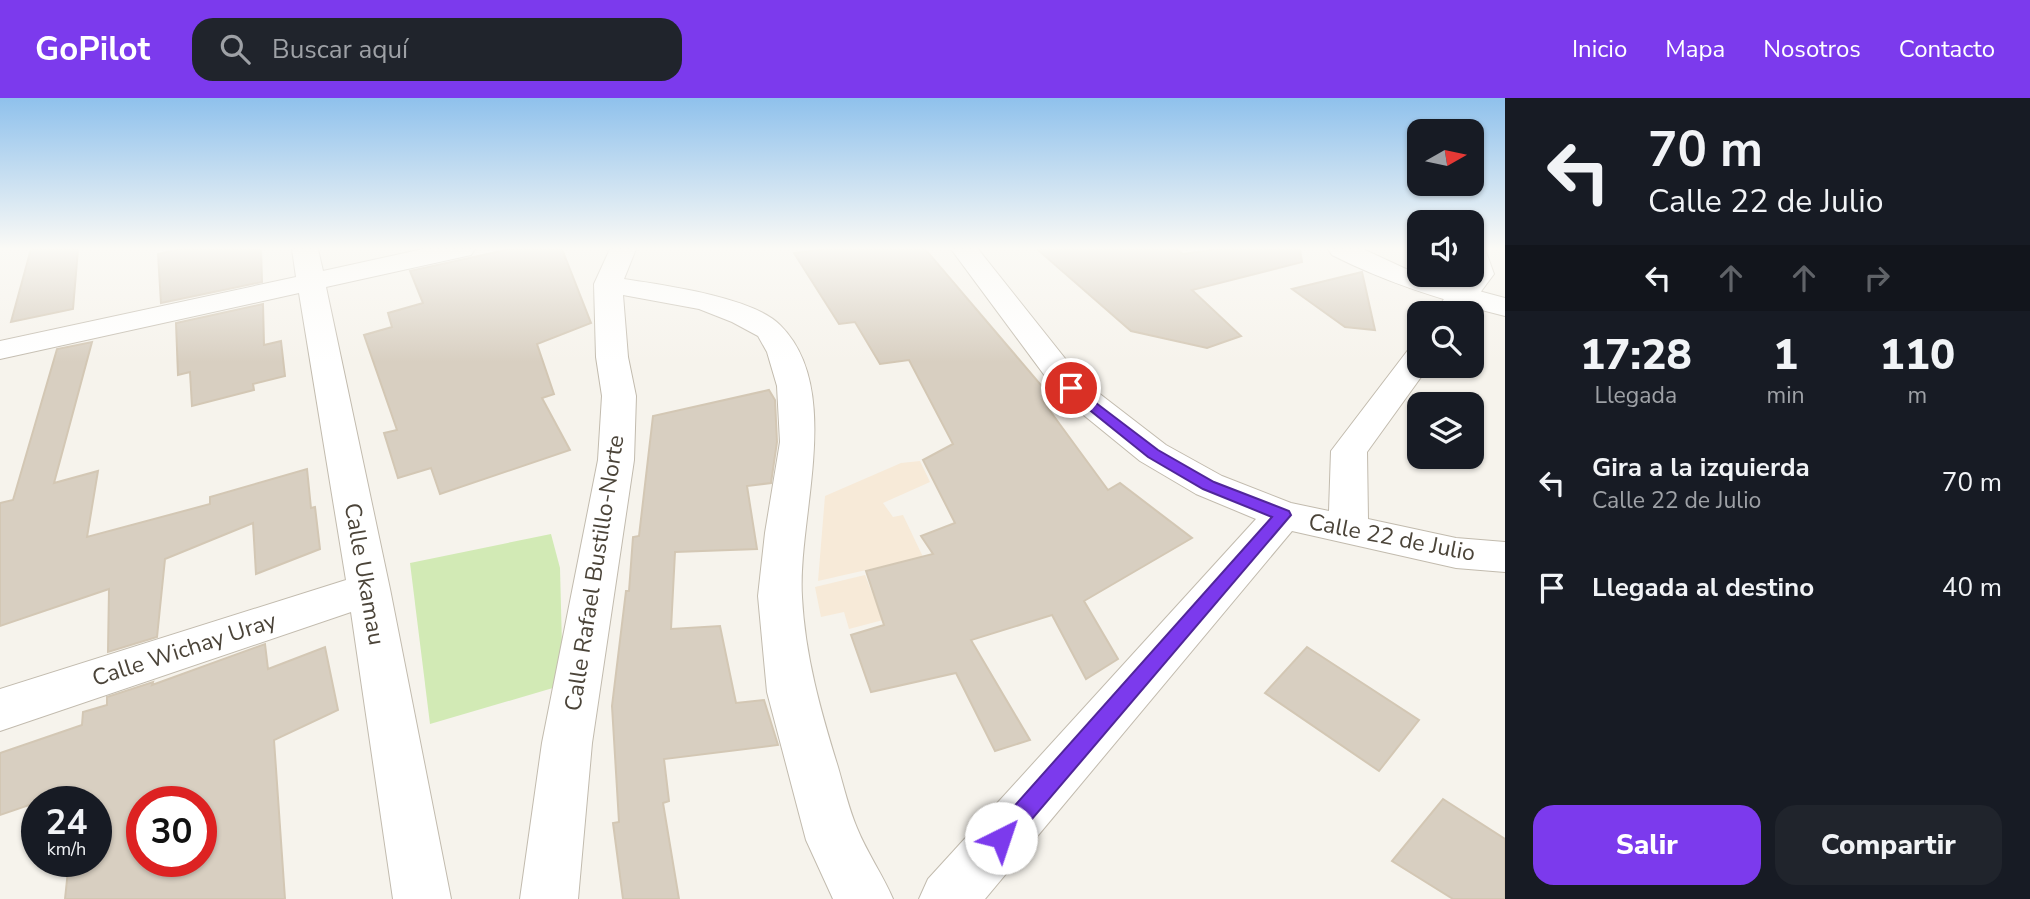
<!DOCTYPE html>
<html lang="es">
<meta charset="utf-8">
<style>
:root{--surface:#171b24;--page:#20242c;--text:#f1f3f6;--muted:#9ea1a6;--accent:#7c3aed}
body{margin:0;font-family:"Nunito Sans",sans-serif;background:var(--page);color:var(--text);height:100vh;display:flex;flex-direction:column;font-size:26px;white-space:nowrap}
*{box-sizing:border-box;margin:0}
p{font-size:23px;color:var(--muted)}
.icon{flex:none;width:38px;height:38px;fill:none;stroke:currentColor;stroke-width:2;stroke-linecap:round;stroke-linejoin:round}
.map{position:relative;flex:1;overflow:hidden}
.panel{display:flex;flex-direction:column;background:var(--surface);width:525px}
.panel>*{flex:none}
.top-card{background:#171b24;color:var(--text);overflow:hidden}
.needle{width:46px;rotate:81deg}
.fabs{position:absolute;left:1407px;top:21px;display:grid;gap:14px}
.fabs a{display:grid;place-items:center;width:77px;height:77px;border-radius:14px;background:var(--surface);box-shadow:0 2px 5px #0004;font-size:35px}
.speed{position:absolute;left:21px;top:688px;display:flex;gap:14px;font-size:35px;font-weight:700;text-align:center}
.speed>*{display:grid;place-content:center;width:91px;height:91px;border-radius:50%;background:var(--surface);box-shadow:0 2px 5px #0004;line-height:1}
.speed small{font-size:18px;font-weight:400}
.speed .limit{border:10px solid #d22;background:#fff;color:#111}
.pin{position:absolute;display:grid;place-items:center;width:60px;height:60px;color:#fff;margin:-30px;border:4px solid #fff;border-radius:50%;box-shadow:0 2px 7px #0007}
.me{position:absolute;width:77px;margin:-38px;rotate:41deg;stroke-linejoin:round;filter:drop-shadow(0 0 5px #0008)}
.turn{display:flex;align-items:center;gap:24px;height:147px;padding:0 28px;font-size:32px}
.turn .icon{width:91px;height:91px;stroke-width:2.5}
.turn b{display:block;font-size:49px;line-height:60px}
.lanes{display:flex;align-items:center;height:66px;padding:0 28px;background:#0003;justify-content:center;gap:35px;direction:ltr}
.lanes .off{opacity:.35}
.eta{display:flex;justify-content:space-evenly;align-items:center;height:119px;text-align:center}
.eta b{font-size:42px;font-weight:800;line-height:49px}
.primary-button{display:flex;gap:14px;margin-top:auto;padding:14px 28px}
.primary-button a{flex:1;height:80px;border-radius:21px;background:var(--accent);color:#fff;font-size:28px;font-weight:800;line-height:80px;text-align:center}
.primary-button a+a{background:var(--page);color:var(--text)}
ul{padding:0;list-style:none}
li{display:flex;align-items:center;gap:21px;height:105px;padding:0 28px}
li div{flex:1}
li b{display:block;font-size:26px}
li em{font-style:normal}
header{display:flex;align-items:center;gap:42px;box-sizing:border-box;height:98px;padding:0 35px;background:var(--accent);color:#fff}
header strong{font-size:33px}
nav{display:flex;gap:38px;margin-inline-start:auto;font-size:24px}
.search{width:490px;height:63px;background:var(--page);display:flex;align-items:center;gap:18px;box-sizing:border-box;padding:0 24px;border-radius:21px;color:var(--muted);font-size:26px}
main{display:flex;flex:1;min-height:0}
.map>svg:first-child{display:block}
.commercial{fill:#f7ead8}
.green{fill:#d2eab5}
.building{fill:#d8cfc1;stroke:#d3c7b4;stroke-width:2;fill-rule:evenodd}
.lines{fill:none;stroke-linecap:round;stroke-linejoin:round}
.minor-casing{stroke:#c2bbae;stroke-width:2}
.tertiary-casing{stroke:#c2bbae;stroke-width:2}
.minor{fill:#fff;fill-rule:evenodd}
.tertiary{fill:#fff;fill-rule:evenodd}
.route{fill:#7c3aed;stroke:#51269a;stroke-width:2}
.labels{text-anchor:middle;stroke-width:5;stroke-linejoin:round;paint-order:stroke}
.street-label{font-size:23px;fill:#4b4439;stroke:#fff}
</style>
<header>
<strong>GoPilot</strong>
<div class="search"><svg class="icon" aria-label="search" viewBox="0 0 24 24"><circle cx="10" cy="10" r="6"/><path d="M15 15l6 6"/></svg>Buscar aquí</div>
<nav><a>Inicio</a><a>Mapa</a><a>Nosotros</a><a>Contacto</a></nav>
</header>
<main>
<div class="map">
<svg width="1505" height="801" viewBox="0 0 1505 801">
<rect width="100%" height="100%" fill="#f6f3ec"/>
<g class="commercial">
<polygon points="920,363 930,384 883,405 893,419 903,417 923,459 818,483 825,398 901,365"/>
<polygon points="865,477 883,522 849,531 844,514 821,519 815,489"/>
</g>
<polygon class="green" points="551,436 560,470 563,587 430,626 410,465"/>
<g class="building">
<polygon points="31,151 78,151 73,211 11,224"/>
<polygon points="180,151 261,151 262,184 161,205 158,156"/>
<polygon points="510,151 562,151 591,225 537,246 554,296 542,300 570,352 440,396 431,370 398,380 384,335 397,332 364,237 392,229 388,215 423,205 410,173"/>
<polygon points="825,151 925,151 1052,300 1042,302 1108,392 1120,385 1192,440 1084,503 1118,561 1086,581 1052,517 971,542 1030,642 995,653 956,575 871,594 851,537 884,527 866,473 933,456 921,438 955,425 923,362 953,346 909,262 880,266 855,224 839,226 794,155"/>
<polygon points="1037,151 1176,151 1183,156 1218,151 1300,151 1302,164 1192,192 1241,238 1207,250 1131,233"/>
<polygon points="1362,174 1375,232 1345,229 1292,191"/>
<polygon points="263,206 264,247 281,243 285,278 253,286 254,292 192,308 190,274 178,277 176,225"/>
<polygon points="92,244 54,385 98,373 87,439 210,406 210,399 307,371 311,410 315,409 320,451 256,476 253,425 165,461 157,539 108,554 109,491 0,528 0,405 13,402 57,251"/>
<polygon points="769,292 775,302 777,344 771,385 747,388 757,451 675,454 671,531 720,528 736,605 764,602 778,647 664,661 669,703 663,705 679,801 623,801 613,725 619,724 612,608 626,493 629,493 633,439 639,438 653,318"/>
<path d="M265,546L268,571L325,549L338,612L274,642L285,801H65L69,763H96V704H75L76,691L0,717V655L82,627L83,614L107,607V599L153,584L152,587ZM142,704H201V763H142Z"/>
<polygon points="1307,549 1419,622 1379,673 1265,595"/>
<polygon points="1443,701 1505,741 1505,801 1453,801 1392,763"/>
</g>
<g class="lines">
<defs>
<g id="minor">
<polygon points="292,151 318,151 323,173 423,151 475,151 471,157 326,189 390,491 451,801 393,801 351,514 0,633 0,591 346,482 299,195 0,261 0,243 296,179"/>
<path d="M610,151H636L624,181C663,187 753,199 780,227C845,291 797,420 802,499C805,558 821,614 838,669C844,690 849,711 857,730C867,755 883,777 893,801H833L806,742L767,594L758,498L765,435L780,344L777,288L767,254L758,238L732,224L699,211L623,197L628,259L636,298L634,362L592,645L578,801H520L542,645L598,362L602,298L596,259L594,186Z"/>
<polygon points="951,151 978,151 1083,283 1166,347 1222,378 1291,405 1329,413 1331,353 1408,252 1419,250 1419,268 1429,268 1367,354 1368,421 1456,440 1505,444 1505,474 1456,470 1292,433 985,801 919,801 928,781 1256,421 1196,396 1140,363 1059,297"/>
<polygon points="1472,151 1485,151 1494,176 1465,215 1435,215 1449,193 1464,177 1472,177"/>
</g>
<path id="tertiary" d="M1328,151H1363L1419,177L1505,200V218C1445,203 1387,185 1332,157Z"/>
</defs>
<use href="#minor" class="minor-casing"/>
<use href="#tertiary" class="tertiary-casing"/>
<use href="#minor" class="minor"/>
<use href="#tertiary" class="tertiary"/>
</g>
<linearGradient id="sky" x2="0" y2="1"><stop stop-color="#8fc1ec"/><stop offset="0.57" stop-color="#fbfaf6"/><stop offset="1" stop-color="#fbfaf6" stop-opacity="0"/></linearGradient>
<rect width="1505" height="264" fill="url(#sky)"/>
<polygon class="route" points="1071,286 1158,352 1214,384 1289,413 1291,417 1009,748 1001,752 993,748 990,740 993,732 1272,419 1203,391 1148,359 1066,293 1064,290"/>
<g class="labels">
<g class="street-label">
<text transform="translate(1392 439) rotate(11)" y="8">Calle 22 de Julio</text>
<text transform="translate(594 475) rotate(-81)" y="8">Calle Rafael Bustillo-Norte</text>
<text transform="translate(365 476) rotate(80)" y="8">Calle Ukamau</text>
<text transform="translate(184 551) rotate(-18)" y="8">Calle Wichay Uray</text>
</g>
</g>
</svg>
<div class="fabs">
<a><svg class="needle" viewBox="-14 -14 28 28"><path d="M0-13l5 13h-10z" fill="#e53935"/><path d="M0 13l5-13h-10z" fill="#9ea1a6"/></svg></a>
<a><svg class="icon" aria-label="sound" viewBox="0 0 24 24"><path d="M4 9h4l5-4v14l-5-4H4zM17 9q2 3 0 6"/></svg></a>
<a><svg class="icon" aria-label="search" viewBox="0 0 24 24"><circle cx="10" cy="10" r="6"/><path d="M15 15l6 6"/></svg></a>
<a><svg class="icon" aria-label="layers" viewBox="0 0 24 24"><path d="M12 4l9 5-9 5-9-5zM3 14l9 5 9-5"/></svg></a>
</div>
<div class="speed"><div>24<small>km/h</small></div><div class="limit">30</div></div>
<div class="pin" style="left:1071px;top:290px;background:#d93025"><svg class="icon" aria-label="arrive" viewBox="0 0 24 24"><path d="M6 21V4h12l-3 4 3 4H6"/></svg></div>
<svg class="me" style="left:1001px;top:740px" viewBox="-20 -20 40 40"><circle r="19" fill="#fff"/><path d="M0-13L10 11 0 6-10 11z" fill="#7c3aed"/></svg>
</div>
<section class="panel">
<div class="top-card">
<div class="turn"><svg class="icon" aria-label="left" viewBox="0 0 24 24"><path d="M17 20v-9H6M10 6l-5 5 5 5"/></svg><div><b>70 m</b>Calle 22 de Julio</div></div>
<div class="lanes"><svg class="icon" aria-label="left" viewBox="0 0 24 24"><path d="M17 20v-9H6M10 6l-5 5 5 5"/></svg><svg class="icon off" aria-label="ahead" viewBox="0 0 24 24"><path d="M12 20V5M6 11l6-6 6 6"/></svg><svg class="icon off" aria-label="ahead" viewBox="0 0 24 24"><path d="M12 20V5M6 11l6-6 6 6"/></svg><svg class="icon off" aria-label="right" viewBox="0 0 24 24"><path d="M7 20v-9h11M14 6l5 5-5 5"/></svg></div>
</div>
<div class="eta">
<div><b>17:28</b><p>Llegada</p></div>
<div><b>1</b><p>min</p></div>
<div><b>110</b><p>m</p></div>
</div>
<ul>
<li><svg class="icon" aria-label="left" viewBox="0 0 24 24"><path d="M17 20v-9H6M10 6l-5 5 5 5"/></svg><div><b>Gira a la izquierda</b><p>Calle 22 de Julio</p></div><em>70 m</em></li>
<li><svg class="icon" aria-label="arrive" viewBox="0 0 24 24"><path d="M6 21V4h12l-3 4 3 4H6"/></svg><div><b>Llegada al destino</b></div><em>40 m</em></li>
</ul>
<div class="primary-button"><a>Salir</a><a>Compartir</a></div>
</section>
</main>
